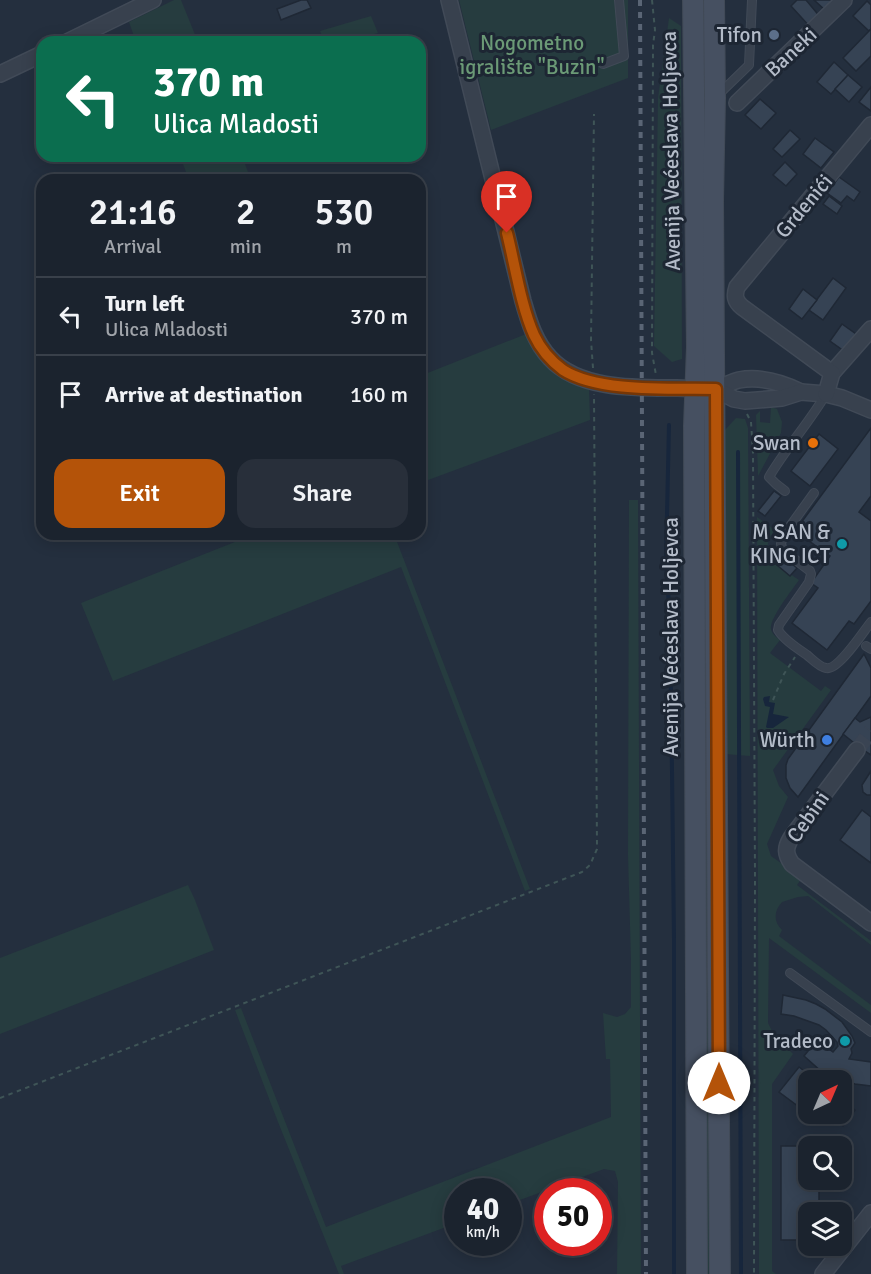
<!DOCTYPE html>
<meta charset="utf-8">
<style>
:root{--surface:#1b232e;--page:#282f3a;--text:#f1f3f6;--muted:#a0a4aa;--line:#39404a;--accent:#b45309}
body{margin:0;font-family:Signika,sans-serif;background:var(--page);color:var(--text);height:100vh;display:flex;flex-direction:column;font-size:22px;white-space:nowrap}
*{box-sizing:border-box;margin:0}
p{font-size:20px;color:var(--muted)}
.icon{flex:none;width:33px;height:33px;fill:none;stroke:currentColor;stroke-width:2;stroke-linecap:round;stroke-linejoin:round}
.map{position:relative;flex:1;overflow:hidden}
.drawer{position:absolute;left:36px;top:174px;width:390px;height:366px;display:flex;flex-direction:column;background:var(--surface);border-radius:18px;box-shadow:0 3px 15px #0003,0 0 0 2px var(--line)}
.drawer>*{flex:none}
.hud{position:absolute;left:36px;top:36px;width:390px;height:126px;border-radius:18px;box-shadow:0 3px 15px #0003,0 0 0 2px var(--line);background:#0b6e4f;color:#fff;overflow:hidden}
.needle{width:39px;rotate:44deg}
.tools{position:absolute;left:798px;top:1070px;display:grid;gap:12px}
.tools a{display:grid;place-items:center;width:54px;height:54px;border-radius:12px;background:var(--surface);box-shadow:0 3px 15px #0003,0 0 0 2px var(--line);font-size:30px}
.speed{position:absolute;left:444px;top:1178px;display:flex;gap:12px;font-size:30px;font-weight:700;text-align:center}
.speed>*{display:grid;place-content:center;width:78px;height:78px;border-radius:50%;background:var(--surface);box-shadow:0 3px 15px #0003,0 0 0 2px var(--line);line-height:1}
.speed small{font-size:15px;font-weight:400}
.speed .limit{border:9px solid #d22;background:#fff;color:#111}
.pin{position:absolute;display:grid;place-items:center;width:51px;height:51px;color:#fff;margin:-62px -26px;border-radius:50% 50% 50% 0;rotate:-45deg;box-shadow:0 0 6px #0007}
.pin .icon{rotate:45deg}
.me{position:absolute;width:66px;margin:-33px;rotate:0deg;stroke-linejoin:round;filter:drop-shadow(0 0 4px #0008)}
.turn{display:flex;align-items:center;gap:21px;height:126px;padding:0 18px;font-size:27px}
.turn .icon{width:78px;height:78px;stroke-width:2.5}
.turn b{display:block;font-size:42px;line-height:51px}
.eta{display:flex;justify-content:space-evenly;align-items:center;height:102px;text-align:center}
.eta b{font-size:36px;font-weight:600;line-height:42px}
.cta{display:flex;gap:12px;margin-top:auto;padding:12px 18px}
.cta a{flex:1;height:69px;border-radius:18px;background:var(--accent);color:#fff;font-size:24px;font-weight:600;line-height:69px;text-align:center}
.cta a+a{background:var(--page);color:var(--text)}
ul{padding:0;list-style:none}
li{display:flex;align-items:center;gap:18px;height:78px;padding:0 18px;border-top:2px solid var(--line)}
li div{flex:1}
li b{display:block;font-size:22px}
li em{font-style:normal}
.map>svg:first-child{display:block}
.green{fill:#263c3f}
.water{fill:#17263c}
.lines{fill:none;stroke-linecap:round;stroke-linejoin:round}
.stream{stroke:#17263c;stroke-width:4}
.building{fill:#364354;stroke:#1f2835;stroke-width:1.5}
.minor-tunnel{stroke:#3a4453;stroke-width:15;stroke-dasharray:15 8;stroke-linecap:butt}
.service-casing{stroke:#414a57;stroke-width:10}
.minor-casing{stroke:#414a57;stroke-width:18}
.secondary-casing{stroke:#414a57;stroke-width:22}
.path{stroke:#3f5557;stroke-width:2;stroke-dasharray:4.5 4.5;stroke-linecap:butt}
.service{stroke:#38414e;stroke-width:8}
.minor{stroke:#38414e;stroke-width:15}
.secondary{stroke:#465061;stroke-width:20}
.rail{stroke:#5a6575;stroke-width:4;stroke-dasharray:6 6;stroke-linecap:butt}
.route-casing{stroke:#753606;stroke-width:15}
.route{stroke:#b45309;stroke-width:10}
.service-dot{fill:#5c6f8a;stroke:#1d2633;stroke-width:2}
.food-dot{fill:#e8710a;stroke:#1d2633;stroke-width:2}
.culture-dot{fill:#0f9aa8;stroke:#1d2633;stroke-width:2}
.shop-dot{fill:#3f7fe0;stroke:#1d2633;stroke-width:2}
.labels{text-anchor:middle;stroke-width:6;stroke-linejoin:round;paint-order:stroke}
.poi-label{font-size:21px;fill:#b4bcc9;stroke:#1d2633;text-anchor:end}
.park-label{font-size:21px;fill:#6b9a76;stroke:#1d2633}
.street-label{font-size:21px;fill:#b4bcc9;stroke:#1d2633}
</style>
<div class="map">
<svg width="871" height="1274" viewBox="0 0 871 1274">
<rect width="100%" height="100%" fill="#242f3e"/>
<g class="green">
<polygon points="174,0 181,0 198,42 136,42 129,22"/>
<polygon points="459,0 628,0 628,78 491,130"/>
<polygon points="371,16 378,33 344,42 324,42 320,31"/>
<polygon points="669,18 681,26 682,359 672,362 654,346 658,98"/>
<polygon points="180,156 242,156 251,180 189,180"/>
<path d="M526,334C528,342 534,348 538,355C553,377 563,381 589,387L590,420L420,483V376Z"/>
<polygon points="771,407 777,409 782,422 781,433 758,476 756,415 760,411 760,422 770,423"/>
<polygon points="736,418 745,419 748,428 750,756 725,754 724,512 725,430"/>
<polygon points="703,483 708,529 712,1274 705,1274"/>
<polygon points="629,500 638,500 641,1274 617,1274 618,1182 615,1171 604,1169 509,1204 508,1191 458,1191 457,1223 341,1266 344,1274 339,1274 278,1122 235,1010 241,1008 326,1227 611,1117 610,1059 606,1059 603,1013 617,1017 625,1014 631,1007 631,960 628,855"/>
<path d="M757,517L775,530C755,554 781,567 799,580C792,590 769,619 771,629C772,634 776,637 780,640L770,653L821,691L825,686L831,690L773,770L779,786L788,797L767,844L771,856L802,878L797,885L871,941V945L808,896L798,897L782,902C774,911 773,921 782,930L779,936L871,1005V1013L769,938L768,1023L774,1035L793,1054L772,1084V1271L776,1274H759Z"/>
<polygon points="255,534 394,534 530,889 525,891 401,567 113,681 81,603"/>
<polygon points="188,885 195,900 214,950 0,1034 0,958"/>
</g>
<polygon class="water" points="770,696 769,702 775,703 773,714 789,717 773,728 767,728 766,727 770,707 765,706 763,699 764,697"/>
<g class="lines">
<g class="stream">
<polyline points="669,425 666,560 670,621 672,771 674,938 674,1274"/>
<polyline points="738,452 741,1274"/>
</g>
</g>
<g class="building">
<polygon points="301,0 307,0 311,8 281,20 277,9"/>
<polygon points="797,0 806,0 821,18 811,28 791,6"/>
<polygon points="814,0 835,0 825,10"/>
<polygon points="867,1 871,5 871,29 869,31 853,16"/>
<polygon points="871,29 871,56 856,71 843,58"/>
<polygon points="834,62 848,75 831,94 817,82"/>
<polygon points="848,75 862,87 849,102 835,89"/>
<polygon points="871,87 871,111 859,102"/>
<polygon points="760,99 776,113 761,129 745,115"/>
<polygon points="790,130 800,139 782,157 773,149"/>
<polygon points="815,138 834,152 821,168 803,154"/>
<polygon points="785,162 797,174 786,186 773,175"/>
<polygon points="839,177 860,192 854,201 847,196 841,203 827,193"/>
<polygon points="829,196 842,206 837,214 823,204"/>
<polygon points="833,278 846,288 823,320 809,310"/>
<polygon points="803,289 817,300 802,319 789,309"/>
<polygon points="842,324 856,334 844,351 830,341"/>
<polygon points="871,428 871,496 859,512 871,521 871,601 854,624 849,621 827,650 792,623 818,588 811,583 830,556 795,531"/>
<polygon points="819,434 838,449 810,486 791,471"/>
<polygon points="774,491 781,496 765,516 758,511"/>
<polygon points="778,553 797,568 790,576 772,561"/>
<polygon points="864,654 871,668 871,696 798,797 790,788 786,778 786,765 788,759"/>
<polygon points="871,717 871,755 865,751 862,752 853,747 853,742 843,734 855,718 860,722"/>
<polygon points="871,771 871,795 867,795 863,792 862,785"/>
<polygon points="862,810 871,817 871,863 840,840"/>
<polygon points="783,995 806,1000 816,1004 825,1009 842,1022 852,1036 855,1043 851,1049 852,1053 849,1059 871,1062 871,1086 855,1084 833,1077 822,1072 804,1056 817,1040 833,1052 838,1046 837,1042 826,1030 819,1025 794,1016 781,1014"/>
<polygon points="799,1067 816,1080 808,1080 808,1113 818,1113 814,1118 779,1092"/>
<polygon points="842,1099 855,1110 843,1126 825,1113 842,1113"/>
<polygon points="781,1146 808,1146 808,1179 819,1179 819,1212 808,1212 808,1240 781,1240"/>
</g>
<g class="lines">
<polyline class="minor-tunnel" points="857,750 871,731"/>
<defs>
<g id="service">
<polyline points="603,64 624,56 619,0"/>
<polyline points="718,95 749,65 752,0"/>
<path d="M785,491L776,484L769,477C786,448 809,423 826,394"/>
<path d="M814,493L783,536L781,544L783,550L810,571L811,574L809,582L779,625L778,630C784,640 797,648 807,655C812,659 819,667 826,668C838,671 863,632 871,622"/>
<polyline points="866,646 871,649"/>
<polyline points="790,973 871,1032"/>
</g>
<g id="minor">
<path d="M449,0L523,301C529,322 535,342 550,358C579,390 637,388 677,388C689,388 702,390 713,389C722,388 730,382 739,380C761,376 783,383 801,392"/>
<polyline points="67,42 153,0"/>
<polyline points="0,74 42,54"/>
<polyline points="737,103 844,0"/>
<polyline points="832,373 871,329"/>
<polyline points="715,389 734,399 745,401 782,398 801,392 826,394 842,398 871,410"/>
<path d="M826,394L832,373L742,307C735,301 734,296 737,287L871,125"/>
<path d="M857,750L791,838C785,848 785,854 792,864L871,923"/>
<polyline points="823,1274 871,1213"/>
</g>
<g id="secondary">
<polyline points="693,0 697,347 694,426 697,1274"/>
<polyline points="714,0 715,98 713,200 720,1274"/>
</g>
</defs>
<use href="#service" class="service-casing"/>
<use href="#minor" class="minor-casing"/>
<use href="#secondary" class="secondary-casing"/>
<g class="path">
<polyline points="652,0 655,30 653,45 652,353 656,375"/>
<polyline points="593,368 591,340 594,114"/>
<polyline points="747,414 751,422 753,453 755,880 754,1274"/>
<polyline points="773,700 784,674 795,657"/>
<polyline points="0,1098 582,872 590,865 597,849 594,394"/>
</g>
<use href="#service" class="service"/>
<use href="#minor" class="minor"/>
<use href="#secondary" class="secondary"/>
<polyline class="rail" points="640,0 646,1274"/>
</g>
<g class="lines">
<defs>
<path id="route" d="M507,233C515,265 521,306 534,335C540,348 551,361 563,370C599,393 673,388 716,389L719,1083"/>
</defs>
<use href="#route" class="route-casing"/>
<use href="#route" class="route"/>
</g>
<circle class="service-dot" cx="774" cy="35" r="6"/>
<circle class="food-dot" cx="813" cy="443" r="6"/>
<g class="culture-dot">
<circle cx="842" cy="544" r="6"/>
<circle cx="845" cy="1041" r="6"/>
</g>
<circle class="shop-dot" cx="827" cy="740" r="6"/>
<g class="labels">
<g class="poi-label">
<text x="762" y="42">Tifon</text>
<text x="801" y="450">Swan</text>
<text x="830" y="539">M SAN &amp;<tspan x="830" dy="24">KING ICT</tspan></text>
<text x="815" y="747">Würth</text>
<text x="833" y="1048">Tradeco</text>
</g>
<g class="park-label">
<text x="532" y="50">Nogometno<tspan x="532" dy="24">igralište "Buzin"</tspan></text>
</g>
<g class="street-label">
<text transform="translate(791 52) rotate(-43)" y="7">Baneki</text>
<text transform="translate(671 151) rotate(-91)" y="7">Avenija Većeslava Holjevca</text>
<text transform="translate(804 206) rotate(-50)" y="7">Grdenići</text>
<text transform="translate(671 637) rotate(-90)" y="7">Avenija Većeslava Holjevca</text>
<text transform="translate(808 817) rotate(-55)" y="7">Cebini</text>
</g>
</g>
</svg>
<div class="tools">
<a><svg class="needle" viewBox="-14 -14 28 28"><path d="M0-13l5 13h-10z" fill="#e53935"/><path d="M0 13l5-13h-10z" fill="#a0a4aa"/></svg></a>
<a><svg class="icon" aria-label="search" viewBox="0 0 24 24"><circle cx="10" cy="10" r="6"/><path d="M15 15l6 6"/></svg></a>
<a><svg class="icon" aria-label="layers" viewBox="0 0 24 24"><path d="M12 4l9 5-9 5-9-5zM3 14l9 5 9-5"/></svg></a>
</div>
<div class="speed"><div>40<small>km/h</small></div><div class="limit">50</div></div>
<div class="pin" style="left:507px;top:233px;background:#d93025"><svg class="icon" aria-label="arrive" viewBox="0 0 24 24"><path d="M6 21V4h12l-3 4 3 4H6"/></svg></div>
<svg class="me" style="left:719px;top:1083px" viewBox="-20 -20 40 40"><circle r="19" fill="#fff"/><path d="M0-13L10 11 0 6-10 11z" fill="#b45309"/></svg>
<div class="hud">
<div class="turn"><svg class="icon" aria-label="left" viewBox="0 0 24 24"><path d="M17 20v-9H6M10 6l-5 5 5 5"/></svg><div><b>370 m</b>Ulica Mladosti</div></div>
</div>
<section class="drawer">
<div class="eta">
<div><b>21:16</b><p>Arrival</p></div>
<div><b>2</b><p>min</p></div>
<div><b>530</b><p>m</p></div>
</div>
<ul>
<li><svg class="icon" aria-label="left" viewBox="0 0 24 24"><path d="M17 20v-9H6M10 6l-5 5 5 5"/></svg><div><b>Turn left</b><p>Ulica Mladosti</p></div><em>370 m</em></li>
<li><svg class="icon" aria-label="arrive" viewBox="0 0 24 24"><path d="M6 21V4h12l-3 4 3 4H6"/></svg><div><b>Arrive at destination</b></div><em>160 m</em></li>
</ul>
<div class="cta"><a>Exit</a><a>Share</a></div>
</section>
</div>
